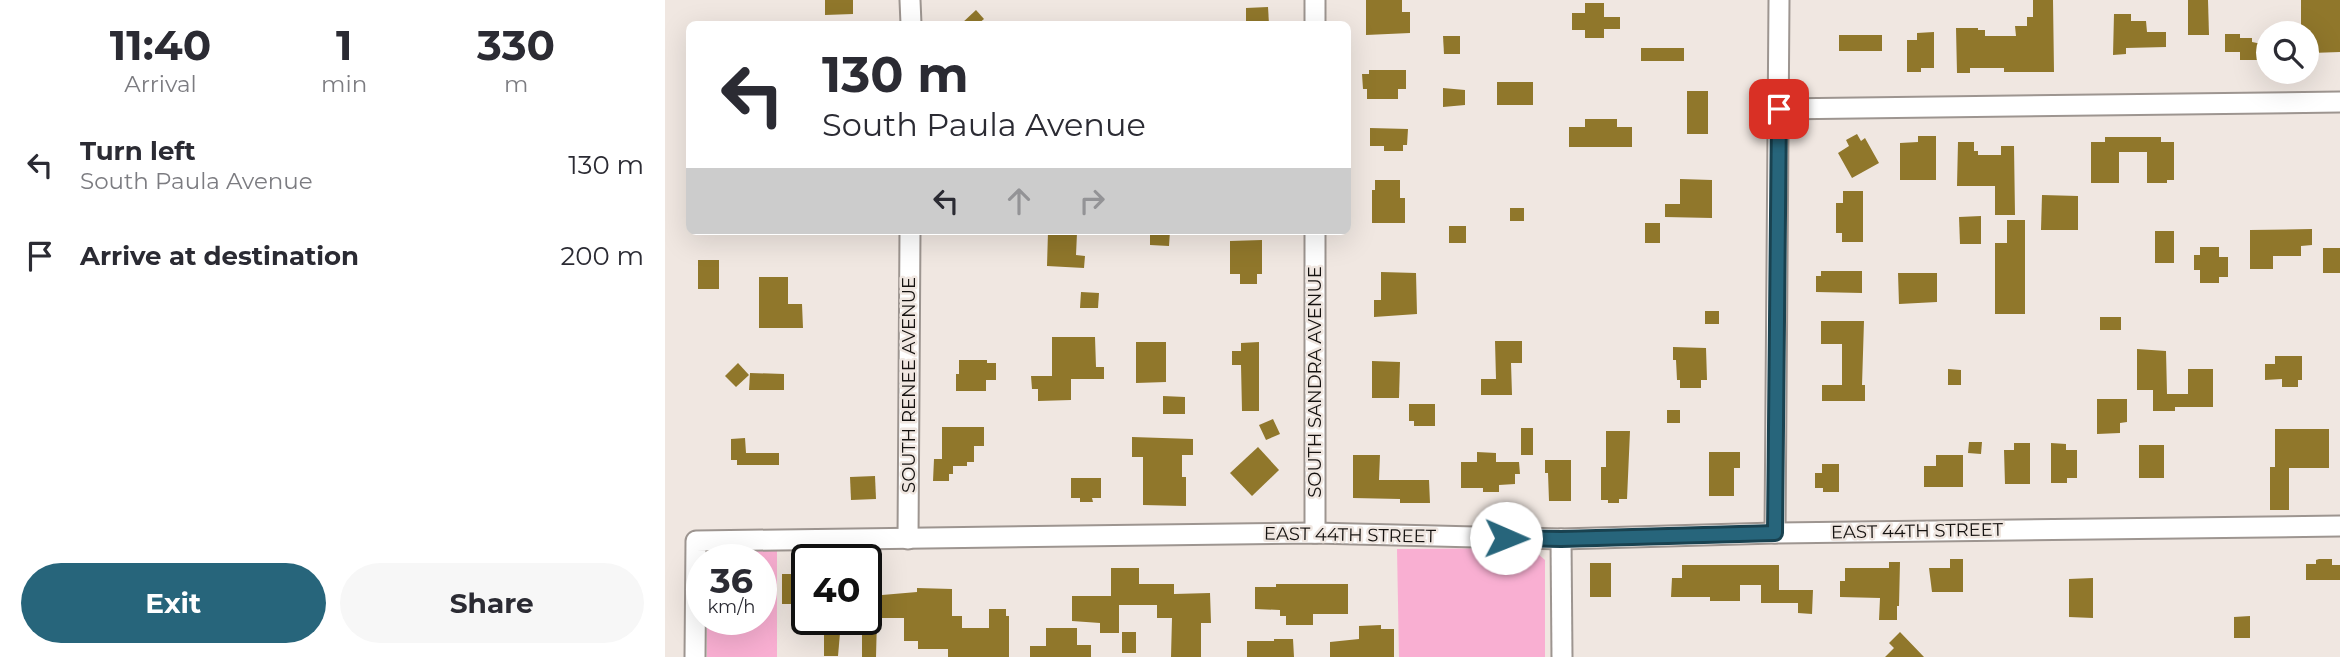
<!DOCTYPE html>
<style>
:root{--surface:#fff;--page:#f7f7f7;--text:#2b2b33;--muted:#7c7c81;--accent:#27657b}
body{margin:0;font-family:Montserrat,sans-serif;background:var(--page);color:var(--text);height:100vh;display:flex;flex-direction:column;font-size:26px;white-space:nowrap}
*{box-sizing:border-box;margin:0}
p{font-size:23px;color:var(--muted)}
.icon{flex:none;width:38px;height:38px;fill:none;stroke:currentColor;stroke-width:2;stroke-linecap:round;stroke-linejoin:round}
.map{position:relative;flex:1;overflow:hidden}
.side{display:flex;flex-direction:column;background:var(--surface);width:665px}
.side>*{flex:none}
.guide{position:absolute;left:21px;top:21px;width:665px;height:214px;border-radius:10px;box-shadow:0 7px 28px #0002;background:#fff;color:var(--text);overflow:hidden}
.fabs{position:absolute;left:1591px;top:21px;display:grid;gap:14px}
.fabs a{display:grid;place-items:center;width:63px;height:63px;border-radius:50%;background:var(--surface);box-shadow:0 7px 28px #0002;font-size:35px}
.speed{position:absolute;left:21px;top:544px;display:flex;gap:14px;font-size:35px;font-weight:700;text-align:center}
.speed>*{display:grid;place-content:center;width:91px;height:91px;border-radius:50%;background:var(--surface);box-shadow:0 7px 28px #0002;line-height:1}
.speed small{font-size:18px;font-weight:400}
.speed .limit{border:4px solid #111;border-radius:10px;background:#fff;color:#111}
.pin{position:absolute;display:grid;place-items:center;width:60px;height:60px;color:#fff;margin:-30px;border-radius:14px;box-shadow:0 4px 10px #0006}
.me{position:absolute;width:77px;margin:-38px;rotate:91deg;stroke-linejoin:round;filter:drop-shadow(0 0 5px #0008)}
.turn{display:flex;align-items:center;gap:24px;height:147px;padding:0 21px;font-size:32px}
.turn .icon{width:91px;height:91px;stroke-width:2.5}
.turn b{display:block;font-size:49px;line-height:60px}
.lanes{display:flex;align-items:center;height:66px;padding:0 21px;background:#0003;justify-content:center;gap:35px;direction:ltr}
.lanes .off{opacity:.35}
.eta{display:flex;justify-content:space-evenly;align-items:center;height:119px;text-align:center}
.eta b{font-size:42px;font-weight:700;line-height:49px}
.primary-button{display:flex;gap:14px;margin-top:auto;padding:14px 21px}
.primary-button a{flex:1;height:80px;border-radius:42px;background:var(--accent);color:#fff;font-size:28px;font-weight:700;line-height:80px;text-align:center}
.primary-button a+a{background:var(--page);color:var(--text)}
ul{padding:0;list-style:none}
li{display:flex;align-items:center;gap:21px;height:91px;padding:0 21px}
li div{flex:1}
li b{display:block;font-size:26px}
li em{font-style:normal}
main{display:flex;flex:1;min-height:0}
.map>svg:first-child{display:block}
.green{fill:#f9afd2}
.building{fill:#90772b}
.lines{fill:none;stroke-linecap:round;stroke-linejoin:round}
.minor-casing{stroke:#9d9590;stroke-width:23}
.minor{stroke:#fff;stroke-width:19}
.route-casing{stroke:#194250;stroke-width:18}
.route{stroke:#27657b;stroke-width:12}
.labels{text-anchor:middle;stroke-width:5;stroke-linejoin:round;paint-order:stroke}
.street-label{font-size:18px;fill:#151210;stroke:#f0e7e1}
</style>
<main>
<section class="side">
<div class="eta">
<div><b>11:40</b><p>Arrival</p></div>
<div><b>1</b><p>min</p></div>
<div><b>330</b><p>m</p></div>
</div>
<ul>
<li><svg class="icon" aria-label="left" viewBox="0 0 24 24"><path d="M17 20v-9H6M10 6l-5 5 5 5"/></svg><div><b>Turn left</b><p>South Paula Avenue</p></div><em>130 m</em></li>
<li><svg class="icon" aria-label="arrive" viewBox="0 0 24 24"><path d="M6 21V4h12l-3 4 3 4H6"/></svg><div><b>Arrive at destination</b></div><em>200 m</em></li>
</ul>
<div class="primary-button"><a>Exit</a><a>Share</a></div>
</section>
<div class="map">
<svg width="1675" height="657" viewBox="0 0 1675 657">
<rect width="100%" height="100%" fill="#f0e7e1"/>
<g class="green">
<polygon points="866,548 880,560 880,657 734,657 732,549"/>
<polygon points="55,550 112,550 112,657 42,657 42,620 96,620 96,560 47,560"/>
</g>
<g class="building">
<polygon points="160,0 188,0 188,14 160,15"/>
<polygon points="701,0 737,0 737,12 745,12 745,33 701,35"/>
<polygon points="1368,0 1388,0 1389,72 1339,72 1339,68 1305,68 1305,73 1292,73 1291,28 1313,28 1313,30 1320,30 1320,36 1351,36 1350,26 1362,26 1362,17 1368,17"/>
<polygon points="1523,0 1543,0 1544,35 1523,35"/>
<polygon points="1636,0 1675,0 1675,52 1646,53 1646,45 1642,45 1642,33 1636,33"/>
<polygon points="920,3 939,3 939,17 955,17 955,29 939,29 939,38 920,38 920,30 907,30 907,13 920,13"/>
<polygon points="603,7 604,24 581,24 581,8"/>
<polygon points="311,10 319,19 313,24 296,24"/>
<polygon points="1449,14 1466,14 1466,21 1481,21 1482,32 1501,32 1501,47 1461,48 1461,54 1448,55"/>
<polygon points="1269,32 1269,68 1256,68 1256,72 1242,72 1242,40 1252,40 1252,33"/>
<polygon points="1560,34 1575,34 1575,38 1587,38 1587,42 1597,44 1597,60 1575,60 1575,52 1560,52"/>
<rect x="1174" y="35" width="43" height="16"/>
<polygon points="778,36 795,36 795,54 779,54"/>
<rect x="976" y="48" width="43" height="13"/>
<polygon points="704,70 741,70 741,89 733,89 733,99 702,99 702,89 698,89 697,74 704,74"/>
<rect x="832" y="82" width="36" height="23"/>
<polygon points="778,88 800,90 800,105 778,107"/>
<rect x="1022" y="91" width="21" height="43"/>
<polygon points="920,119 952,119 952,127 967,127 967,147 904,147 904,127 920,127"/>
<polygon points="705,128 743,129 742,145 738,145 738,151 719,151 719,146 705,146"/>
<polygon points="1192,134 1196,141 1200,138 1214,163 1187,178 1173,153 1184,146 1181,140"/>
<polygon points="1253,136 1271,136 1271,180 1235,180 1235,143 1253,142"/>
<polygon points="1440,137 1496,137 1496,142 1509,142 1509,180 1502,180 1502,183 1482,183 1482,152 1454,152 1454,183 1426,183 1426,142 1440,142"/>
<polygon points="1293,142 1309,142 1309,151 1313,151 1313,155 1336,155 1336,146 1349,146 1350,215 1330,215 1330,186 1292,186"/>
<polygon points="1015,179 1047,180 1047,218 1000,217 1000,204 1015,204"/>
<polygon points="710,180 735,180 735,198 740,198 740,223 707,223 707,190 710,190"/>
<polygon points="1178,191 1198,191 1198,242 1177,242 1177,233 1171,233 1171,203 1178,203"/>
<polygon points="1377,195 1413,196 1413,230 1376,230"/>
<rect x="845" y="208" width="14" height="13"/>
<polygon points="1316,216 1316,244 1295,244 1294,217"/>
<polygon points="1342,220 1360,220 1360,314 1330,314 1330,243 1342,243"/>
<rect x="980" y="223" width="15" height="20"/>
<rect x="784" y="226" width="17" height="17"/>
<polygon points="1647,229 1647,245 1636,246 1636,256 1608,256 1608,269 1585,269 1585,230"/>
<polygon points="493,231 505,231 504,246 485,245 485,234 492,235"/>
<rect x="1490" y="231" width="19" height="32"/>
<polygon points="383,232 412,233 411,255 420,256 419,268 382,266"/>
<polygon points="597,240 597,274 592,274 592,284 575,284 575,274 565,274 565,241"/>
<polygon points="1535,247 1554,247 1554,257 1563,257 1563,277 1554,277 1554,283 1535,283 1535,270 1529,270 1529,255 1535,255"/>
<rect x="1658" y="248" width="17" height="25"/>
<rect x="33" y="260" width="21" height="29"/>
<polygon points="1156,271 1197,271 1197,293 1151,292 1151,276 1156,276"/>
<polygon points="716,272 751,273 752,314 709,317 709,300 716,300"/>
<polygon points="1233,273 1272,273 1272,302 1234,304"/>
<polygon points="94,277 123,277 123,304 137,304 138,328 94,328"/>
<polygon points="416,292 434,293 433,308 415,308"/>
<rect x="1040" y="311" width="14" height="13"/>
<rect x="1435" y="317" width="21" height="13"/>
<polygon points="1156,321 1199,321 1197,385 1200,385 1200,401 1157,401 1157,385 1177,385 1177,344 1156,344"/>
<polygon points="387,337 430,337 431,367 439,367 439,379 406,379 406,400 373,401 373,389 367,389 366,376 387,376"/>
<polygon points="830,341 857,341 857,363 846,363 847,395 816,395 816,379 831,379"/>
<polygon points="471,342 501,342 501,382 471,383"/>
<polygon points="594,342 594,411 577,411 576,365 567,365 567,351 576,351 576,343"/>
<polygon points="1008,347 1041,348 1042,380 1036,380 1036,388 1015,388 1015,380 1012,380 1011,360 1008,360"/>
<polygon points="1472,349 1501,351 1502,394 1523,394 1523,369 1548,369 1548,407 1510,407 1510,411 1488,411 1488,390 1472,390"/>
<polygon points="1610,356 1637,356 1637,380 1633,380 1633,387 1617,387 1617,379 1600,380 1600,364 1610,364"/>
<polygon points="294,360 322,360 322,363 331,363 331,380 321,380 321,391 291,391 291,374 294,374"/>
<polygon points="707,361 735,362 734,398 707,398"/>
<polygon points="73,363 84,375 71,387 60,376"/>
<polygon points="1283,369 1296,370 1296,385 1283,385"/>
<polygon points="85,373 119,374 119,390 84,390"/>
<polygon points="498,396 520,397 520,414 498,414"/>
<polygon points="1432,399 1462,399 1462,422 1455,423 1455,433 1432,434"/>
<polygon points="744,404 770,404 770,426 749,426 749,421 744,421"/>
<rect x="1002" y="410" width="13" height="13"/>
<polygon points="608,419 615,434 601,440 594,425"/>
<polygon points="277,427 319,427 319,446 309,446 309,462 302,462 302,466 288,466 288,474 284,474 284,481 268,481 269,459 277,459"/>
<rect x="856" y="428" width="12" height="27"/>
<polygon points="1610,429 1664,429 1664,468 1624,468 1624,510 1605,510 1605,467 1610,467"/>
<polygon points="941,431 965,431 962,499 954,499 954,503 943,503 943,500 936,500 936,467 941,467"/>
<polygon points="467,437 528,439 528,455 517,455 517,477 521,477 521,506 478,505 478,457 467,457"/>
<polygon points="80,438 81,453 114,453 114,465 72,465 72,460 66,460 66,439"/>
<polygon points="1304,442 1317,442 1316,454 1303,453"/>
<polygon points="1349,443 1365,443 1365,484 1340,484 1339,450 1349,450"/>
<polygon points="1386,443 1401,444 1401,450 1412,450 1412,478 1402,478 1402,483 1386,483"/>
<rect x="1474" y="445" width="25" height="33"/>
<polygon points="593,447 614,470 587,496 565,473"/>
<polygon points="812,452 831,453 831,462 854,462 855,474 850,474 850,484 834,485 834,492 818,492 818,488 796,488 796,462 812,462"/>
<polygon points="1044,452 1075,452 1075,468 1069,468 1069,496 1044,496"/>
<polygon points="688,455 715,455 714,480 764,480 765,503 735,503 735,499 688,498"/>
<polygon points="1271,455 1298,455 1298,487 1259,487 1259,466 1271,466"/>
<polygon points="880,460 906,460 906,501 884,501 883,473 880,473"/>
<polygon points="1157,464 1174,464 1174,492 1158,492 1158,488 1150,488 1150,473 1157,473"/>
<polygon points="210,476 211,499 186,500 185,477"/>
<polygon points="406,478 436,478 436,498 427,498 428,502 415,502 415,498 406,498"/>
<polygon points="201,551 211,551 212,585 217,585 217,595 252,592 252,588 287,589 287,616 297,616 297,628 324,628 324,609 341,609 341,616 344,616 344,657 283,657 283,649 253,649 253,641 239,641 239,618 212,618 211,657 197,657 197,628 201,628"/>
<polygon points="1285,559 1298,559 1298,592 1267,592 1264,568 1285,568"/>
<polygon points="1654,559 1667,559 1667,565 1675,565 1675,580 1641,580 1641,564 1651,564 1651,560"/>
<polygon points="1224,562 1235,562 1234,606 1232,606 1232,620 1214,620 1215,598 1175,597 1175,581 1180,581 1180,568 1224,568"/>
<rect x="925" y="563" width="21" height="34"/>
<polygon points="1017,565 1114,565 1114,590 1148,590 1147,614 1133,613 1133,603 1096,603 1096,585 1075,585 1075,601 1045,601 1045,597 1006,597 1007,578 1017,578"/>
<polygon points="446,568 474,568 474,584 509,584 509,594 545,593 546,623 536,623 536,657 506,657 507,618 492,618 492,605 454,605 454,633 435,633 435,623 407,621 407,596 446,596"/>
<polygon points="117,574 140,574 141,604 117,604"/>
<polygon points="1428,578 1428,618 1404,617 1404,579"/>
<polygon points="611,584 683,584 683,614 648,614 648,625 621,625 621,616 615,616 615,610 590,609 590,587 611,587"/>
<polygon points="1585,616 1585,638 1569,638 1569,617"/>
<polygon points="716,625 716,629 729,629 729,657 665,657 665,642 694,639 694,626"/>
<polygon points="381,628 412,628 412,645 426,645 426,657 365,657 365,646 381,646"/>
<rect x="457" y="632" width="14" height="21"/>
<polygon points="1235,632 1259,657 1220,657 1229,648 1224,643"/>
<polygon points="159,633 175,633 173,656 159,656"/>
<polygon points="609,639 628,639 629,657 582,657 582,641 609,641"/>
</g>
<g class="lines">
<defs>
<g id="minor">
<polyline points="245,0 246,24"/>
<polyline points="650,0 650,24"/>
<polyline points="1114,109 1675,102"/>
<polyline points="650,533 650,231"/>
<polyline points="1110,533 1114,0"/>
<polyline points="243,539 245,231"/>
<polyline points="896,539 897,657"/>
<polyline points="30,657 31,541 650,533 896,539 1110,533 1675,526"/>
</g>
</defs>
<use href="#minor" class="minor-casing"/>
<use href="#minor" class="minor"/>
</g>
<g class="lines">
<defs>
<polyline id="route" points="841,538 896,539 1110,533 1114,109"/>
</defs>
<use href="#route" class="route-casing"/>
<use href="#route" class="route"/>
</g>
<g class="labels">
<g class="street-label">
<text transform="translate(650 382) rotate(-90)" y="6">SOUTH SANDRA AVENUE</text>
<text transform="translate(244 385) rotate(-90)" y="6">SOUTH RENEE AVENUE</text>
<text transform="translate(1252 531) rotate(-1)" y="6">EAST 44TH STREET</text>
<text transform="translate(685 535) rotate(1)" y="6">EAST 44TH STREET</text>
</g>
</g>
</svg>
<div class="fabs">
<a><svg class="icon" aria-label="search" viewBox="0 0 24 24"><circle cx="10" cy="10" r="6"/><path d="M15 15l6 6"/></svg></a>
</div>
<div class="speed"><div>36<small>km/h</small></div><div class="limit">40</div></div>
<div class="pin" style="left:1114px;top:109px;background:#d93025"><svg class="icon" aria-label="arrive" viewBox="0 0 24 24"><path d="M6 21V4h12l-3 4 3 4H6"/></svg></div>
<svg class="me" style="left:841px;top:538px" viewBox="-20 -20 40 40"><circle r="19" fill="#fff"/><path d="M0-13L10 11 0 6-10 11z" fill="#27657b"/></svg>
<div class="guide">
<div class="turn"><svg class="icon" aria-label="left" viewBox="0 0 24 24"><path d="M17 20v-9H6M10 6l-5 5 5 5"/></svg><div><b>130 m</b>South Paula Avenue</div></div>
<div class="lanes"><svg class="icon" aria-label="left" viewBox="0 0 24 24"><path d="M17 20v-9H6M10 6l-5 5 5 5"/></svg><svg class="icon off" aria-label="ahead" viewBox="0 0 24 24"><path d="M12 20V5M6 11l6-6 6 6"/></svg><svg class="icon off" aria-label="right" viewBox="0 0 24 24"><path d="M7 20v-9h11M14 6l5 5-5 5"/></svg></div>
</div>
</div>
</main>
